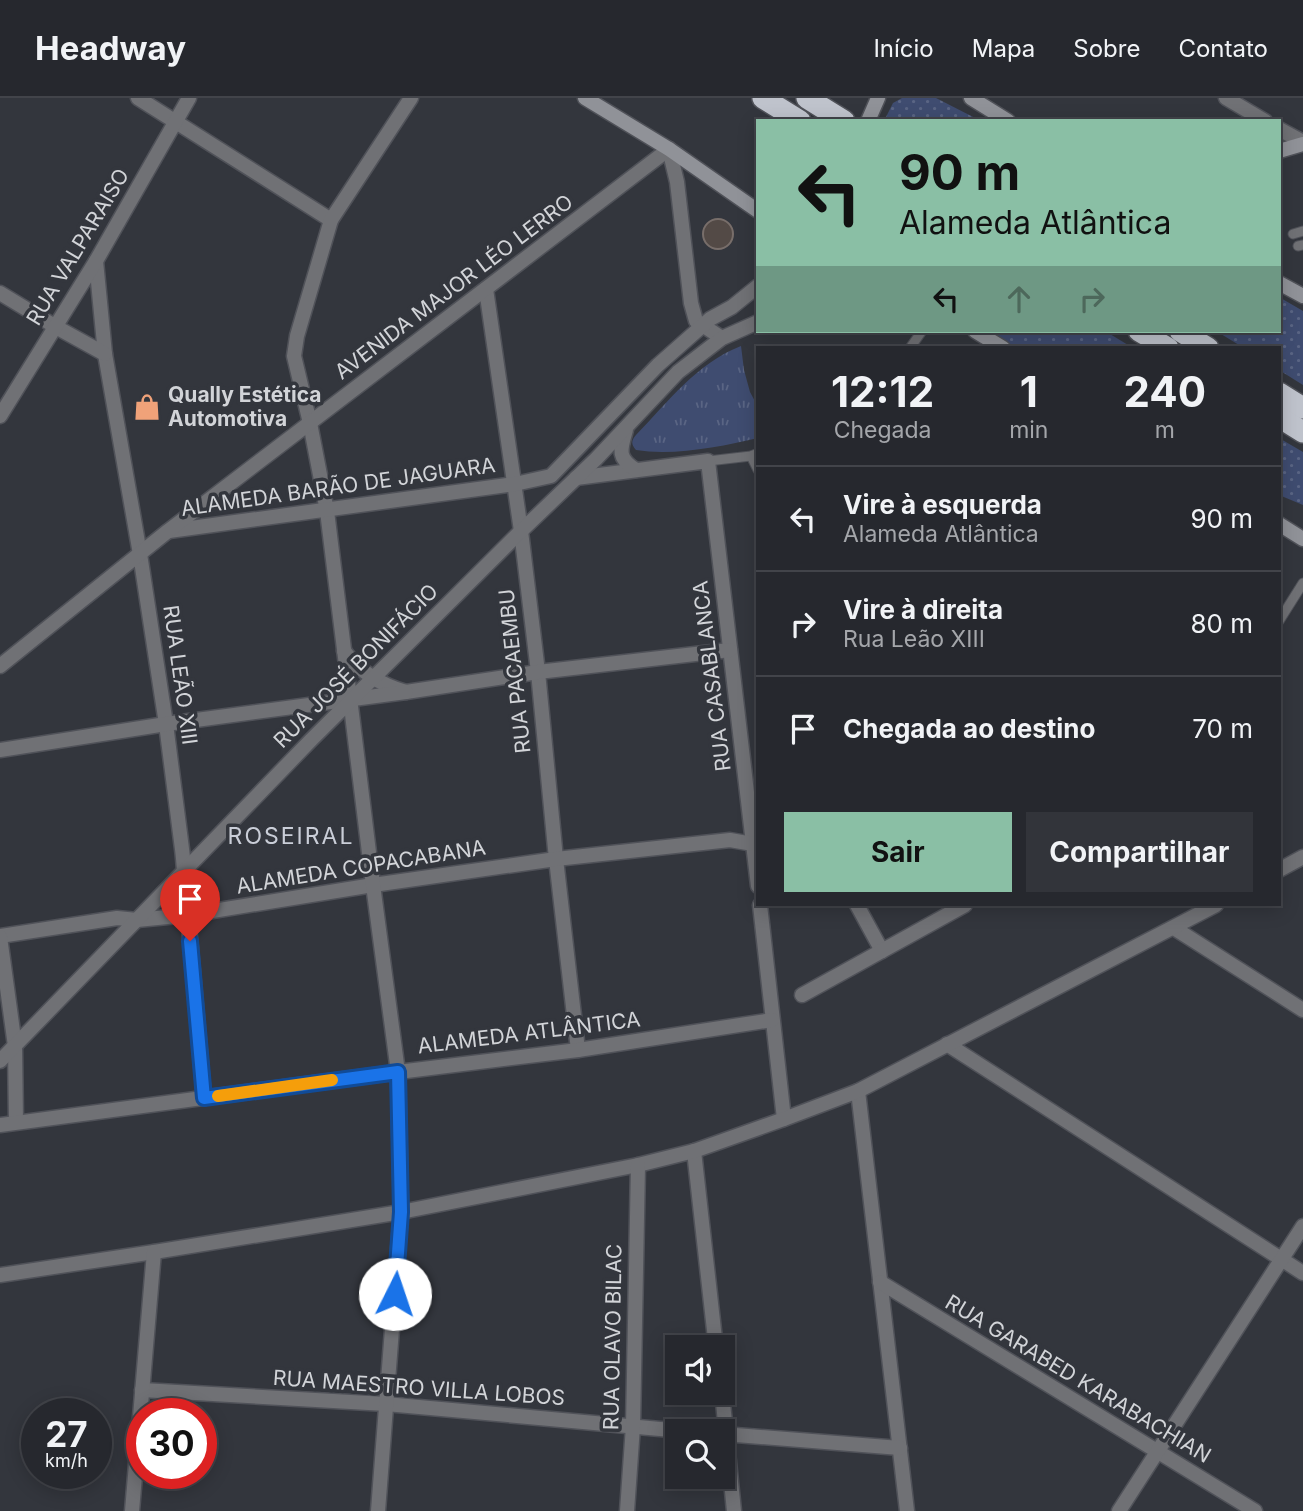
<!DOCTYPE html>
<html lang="pt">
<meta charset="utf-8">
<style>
:root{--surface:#26282e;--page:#32343a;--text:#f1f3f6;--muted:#a4a6aa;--line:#42444a;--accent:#8abfa5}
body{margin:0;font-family:Inter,sans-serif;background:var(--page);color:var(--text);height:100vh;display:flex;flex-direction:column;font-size:26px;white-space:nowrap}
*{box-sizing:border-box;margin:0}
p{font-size:23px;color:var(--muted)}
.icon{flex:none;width:38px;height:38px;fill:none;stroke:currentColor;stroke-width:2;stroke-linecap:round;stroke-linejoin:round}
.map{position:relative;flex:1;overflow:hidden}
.details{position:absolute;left:756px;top:248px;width:525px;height:560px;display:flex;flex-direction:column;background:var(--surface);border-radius:0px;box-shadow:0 4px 18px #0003,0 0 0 2px var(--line)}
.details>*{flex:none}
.banner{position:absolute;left:756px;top:21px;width:525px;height:214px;border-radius:0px;box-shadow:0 4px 18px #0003,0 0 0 2px var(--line);background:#8abfa5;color:#111;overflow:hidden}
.buttons{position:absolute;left:665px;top:1237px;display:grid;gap:14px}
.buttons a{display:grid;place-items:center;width:70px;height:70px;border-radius:0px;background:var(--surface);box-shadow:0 4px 18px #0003,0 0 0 2px var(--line);font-size:35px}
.speed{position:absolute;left:21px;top:1300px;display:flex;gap:14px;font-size:35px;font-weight:700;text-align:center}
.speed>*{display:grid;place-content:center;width:91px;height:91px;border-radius:50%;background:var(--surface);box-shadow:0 4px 18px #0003,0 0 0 2px var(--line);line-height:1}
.speed small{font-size:18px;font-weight:400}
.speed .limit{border:10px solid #d22;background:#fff;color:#111}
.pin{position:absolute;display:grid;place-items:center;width:60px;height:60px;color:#fff;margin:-72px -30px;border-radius:50% 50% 50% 0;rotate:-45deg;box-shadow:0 0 7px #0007}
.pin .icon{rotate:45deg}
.me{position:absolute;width:77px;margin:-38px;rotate:4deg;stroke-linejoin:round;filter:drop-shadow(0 0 5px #0008)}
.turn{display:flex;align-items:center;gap:24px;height:147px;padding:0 28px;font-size:32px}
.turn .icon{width:91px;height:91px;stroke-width:2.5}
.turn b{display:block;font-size:49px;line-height:60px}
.lanes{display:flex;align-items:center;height:66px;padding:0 28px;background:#0003;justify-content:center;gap:35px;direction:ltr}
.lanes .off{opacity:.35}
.eta{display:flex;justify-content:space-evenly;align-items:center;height:119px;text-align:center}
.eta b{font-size:42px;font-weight:700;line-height:49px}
.button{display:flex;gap:14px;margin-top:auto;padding:14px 28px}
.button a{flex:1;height:80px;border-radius:0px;background:var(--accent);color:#111;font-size:28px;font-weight:700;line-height:80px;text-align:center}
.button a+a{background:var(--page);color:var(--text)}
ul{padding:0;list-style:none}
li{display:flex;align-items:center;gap:21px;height:105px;padding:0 28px;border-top:2px solid var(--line)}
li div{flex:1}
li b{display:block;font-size:26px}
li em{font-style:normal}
header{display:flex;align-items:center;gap:42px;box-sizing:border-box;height:98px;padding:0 35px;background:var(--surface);border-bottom:2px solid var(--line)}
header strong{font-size:33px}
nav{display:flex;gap:38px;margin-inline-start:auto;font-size:24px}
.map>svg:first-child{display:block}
.grass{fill:url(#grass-dots)}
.park{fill:url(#park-tufts)}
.building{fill:#534a46;stroke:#786e6a;stroke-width:2}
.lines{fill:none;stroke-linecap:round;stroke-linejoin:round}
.service-casing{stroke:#505259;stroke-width:11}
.minor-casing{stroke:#505259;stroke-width:17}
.tertiary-casing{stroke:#505259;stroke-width:17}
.secondary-casing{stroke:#505259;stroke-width:17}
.motorway-casing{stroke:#505259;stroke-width:24}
.service{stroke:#707175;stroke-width:9}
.minor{stroke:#707175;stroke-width:14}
.tertiary{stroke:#707175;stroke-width:14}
.secondary{stroke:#909298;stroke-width:14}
.motorway{stroke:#bfc3cc;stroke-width:21}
.route-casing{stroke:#114b97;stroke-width:18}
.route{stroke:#1a73e8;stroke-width:12}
.slow{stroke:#f59e0b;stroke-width:12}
.labels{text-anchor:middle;stroke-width:7;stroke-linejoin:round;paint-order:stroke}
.street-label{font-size:21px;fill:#d2d4d8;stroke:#33363d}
.poi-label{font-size:21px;font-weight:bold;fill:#d2d4d8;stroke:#33363d;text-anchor:start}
.neighbourhood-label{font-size:23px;letter-spacing:2px;fill:#caced8;stroke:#33363d}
</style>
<header>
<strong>Headway</strong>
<nav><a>Início</a><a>Mapa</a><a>Sobre</a><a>Contato</a></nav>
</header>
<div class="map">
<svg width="1303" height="1413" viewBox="0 0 1303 1413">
<defs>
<pattern id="grass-dots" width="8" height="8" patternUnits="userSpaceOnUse" patternTransform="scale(1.75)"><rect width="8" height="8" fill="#3f4c70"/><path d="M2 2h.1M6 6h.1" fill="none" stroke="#5a6584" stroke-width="1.8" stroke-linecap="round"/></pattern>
<pattern id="park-tufts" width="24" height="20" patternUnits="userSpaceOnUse" patternTransform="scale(1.75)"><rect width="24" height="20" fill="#3f4c70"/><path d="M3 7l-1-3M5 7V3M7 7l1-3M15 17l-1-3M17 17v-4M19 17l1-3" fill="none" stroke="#5a6584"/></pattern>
</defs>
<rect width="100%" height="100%" fill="#33363d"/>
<g class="grass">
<polygon points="902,0 936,0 981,23 884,23 893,5"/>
<polygon points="1279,199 1303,213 1303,287 1279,272 1279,250 1244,250 1216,233 1279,233"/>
<polygon points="988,233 1105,233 1133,250 1015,250"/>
<polygon points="1279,340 1303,354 1303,407 1279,397"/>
</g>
<path class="park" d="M741,248L744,272L750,294L758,309V340C721,349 673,358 636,352C631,346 631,343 636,337C668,304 697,265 741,248Z"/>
<circle class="building" cx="718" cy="136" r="15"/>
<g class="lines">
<defs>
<g id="service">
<polyline points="1293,136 1303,133"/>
<polyline points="1298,148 1303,147"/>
<polyline points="910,250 922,233"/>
<polyline points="751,358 758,372"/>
<polyline points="708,363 751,358 758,355"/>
<polyline points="1279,523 1303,485"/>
</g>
<g id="minor">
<polyline points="138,0 331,122"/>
<polyline points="1226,0 1265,23"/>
<polyline points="1279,31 1303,44"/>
<polyline points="669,51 677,84 691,205 696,223 722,240"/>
<path d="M96,163L105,256L140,456L166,626L182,751C185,773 184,795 188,817L204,1000"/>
<polyline points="486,191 521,433 538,574 556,761 578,952"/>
<polyline points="0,195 56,229 105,256"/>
<polyline points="0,318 96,163 189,0"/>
<polyline points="576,380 708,363 758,788"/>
<path d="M344,553C360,574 381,587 406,594L538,574L730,552"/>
<polyline points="0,652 166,626 406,594"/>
<polyline points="1279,772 1303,759"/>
<polyline points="760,807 784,1021"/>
<polyline points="857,807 882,853"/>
<polyline points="1174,830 1303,912"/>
<polyline points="0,838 117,820 137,822 188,817 373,787 556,761 730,742 753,746 758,745"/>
<polyline points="0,839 15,948 16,1024"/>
<polyline points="802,897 965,807"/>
<polyline points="947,946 1303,1175"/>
<polyline points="858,993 907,1413"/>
<polyline points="0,1027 398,974 578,952 772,922"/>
<polyline points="694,1053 716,1250"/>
<polyline points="0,1177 154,1154 401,1114 638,1067 694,1053 784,1021 858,993 1216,807"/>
<polyline points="880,1184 1255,1413"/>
<polyline points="142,1292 386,1306 693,1334"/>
<polyline points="722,1295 734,1413"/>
<polyline points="723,1336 900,1350"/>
<polyline points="132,1413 154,1154"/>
<polyline points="378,1413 401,1114 398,974 373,787 327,413 310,325 294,258 297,238 331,122 411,0"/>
<polyline points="627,1413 633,1328 638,1067"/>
<polyline points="1119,1413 1303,1128"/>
</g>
<g id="tertiary">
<path d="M626,332C620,352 617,360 636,372"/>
<polyline points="169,433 515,386 551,378 658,267 710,221 732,209 758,188"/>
<polyline points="0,568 168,433 669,51"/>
<polyline points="0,963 311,642 521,433 596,361 678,274 722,240 758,224"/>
</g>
<g id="secondary">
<polyline points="585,0 669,51 758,113"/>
<polyline points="971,0 1008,23"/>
<polyline points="868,23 878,0"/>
<polyline points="1279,53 1303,46"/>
<polyline points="1279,185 1303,198"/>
<polyline points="975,233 1003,250"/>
<polyline points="1279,426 1303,441"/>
</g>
<g id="motorway">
<polyline points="763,0 800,23"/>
<polyline points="807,0 844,23"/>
<polyline points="1139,233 1168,250"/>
<polyline points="1180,233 1208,250"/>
<polyline points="1279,295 1303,310"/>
<polyline points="1279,319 1303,334"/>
</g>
</defs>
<use href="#service" class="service-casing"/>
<use href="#minor" class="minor-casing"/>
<use href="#tertiary" class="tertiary-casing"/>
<use href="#secondary" class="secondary-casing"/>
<use href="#motorway" class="motorway-casing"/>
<use href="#service" class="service"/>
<use href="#minor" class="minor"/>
<use href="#tertiary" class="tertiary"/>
<use href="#secondary" class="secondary"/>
<use href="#motorway" class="motorway"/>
</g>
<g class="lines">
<defs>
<polyline id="route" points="190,843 204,1000 398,974 401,1114 395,1196"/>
</defs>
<use href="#route" class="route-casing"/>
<use href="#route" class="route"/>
<polyline class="slow" points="218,998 332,982"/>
</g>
<defs>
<symbol id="shop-bare" viewBox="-9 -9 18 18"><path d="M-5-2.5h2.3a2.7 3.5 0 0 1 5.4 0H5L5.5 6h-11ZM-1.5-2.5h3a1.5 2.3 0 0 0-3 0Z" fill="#f0a279" stroke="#33363d" stroke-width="2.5" paint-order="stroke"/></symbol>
</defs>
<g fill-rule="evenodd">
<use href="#shop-bare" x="128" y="290" width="38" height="38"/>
</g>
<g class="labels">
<g class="street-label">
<text transform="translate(78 149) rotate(-59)" y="7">RUA VALPARAISO</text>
<text transform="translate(454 189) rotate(-37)" y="7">AVENIDA MAJOR LÉO LERRO</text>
<text transform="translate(338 389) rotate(-8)" y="7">ALAMEDA BARÃO DE JAGUARA</text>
<text transform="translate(356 568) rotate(-45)" y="7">RUA JOSÉ BONIFÁCIO</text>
<text transform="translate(515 573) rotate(-96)" y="7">RUA PACAEMBU</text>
<text transform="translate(180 577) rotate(82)" y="7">RUA LEÃO XIII</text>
<text transform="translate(712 578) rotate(-97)" y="7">RUA CASABLANCA</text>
<text transform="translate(361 769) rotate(-9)" y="7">ALAMEDA COPACABANA</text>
<text transform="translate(529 935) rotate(-7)" y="7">ALAMEDA ATLÂNTICA</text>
<text transform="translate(613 1239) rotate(-89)" y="7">RUA OLAVO BILAC</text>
<text transform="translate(1078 1281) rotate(31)" y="7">RUA GARABED KARABACHIAN</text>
<text transform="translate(419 1290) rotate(4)" y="7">RUA MAESTRO VILLA LOBOS</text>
</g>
<g class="poi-label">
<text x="168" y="304">Qually Estética<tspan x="168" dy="24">Automotiva</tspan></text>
</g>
<g class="neighbourhood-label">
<text x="291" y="746">ROSEIRAL</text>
</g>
</g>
</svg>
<div class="buttons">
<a><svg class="icon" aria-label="sound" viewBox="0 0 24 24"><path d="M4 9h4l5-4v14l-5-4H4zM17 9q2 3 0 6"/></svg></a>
<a><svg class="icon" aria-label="search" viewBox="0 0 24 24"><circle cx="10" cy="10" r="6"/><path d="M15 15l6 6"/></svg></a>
</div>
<div class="speed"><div>27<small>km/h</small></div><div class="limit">30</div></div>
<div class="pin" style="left:190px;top:843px;background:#d93025"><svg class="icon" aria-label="arrive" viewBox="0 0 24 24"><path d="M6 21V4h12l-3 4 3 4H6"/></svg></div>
<svg class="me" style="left:395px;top:1196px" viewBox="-20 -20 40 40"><circle r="19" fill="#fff"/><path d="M0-13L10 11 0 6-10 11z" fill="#1a73e8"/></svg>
<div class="banner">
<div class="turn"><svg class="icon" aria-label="left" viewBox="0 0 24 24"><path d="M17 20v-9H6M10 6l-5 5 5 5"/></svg><div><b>90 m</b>Alameda Atlântica</div></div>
<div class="lanes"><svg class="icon" aria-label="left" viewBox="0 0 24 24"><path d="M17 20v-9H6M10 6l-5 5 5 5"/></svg><svg class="icon off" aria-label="ahead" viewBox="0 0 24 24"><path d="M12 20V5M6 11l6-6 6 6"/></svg><svg class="icon off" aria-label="right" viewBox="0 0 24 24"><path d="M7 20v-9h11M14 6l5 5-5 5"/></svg></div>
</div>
<section class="details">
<div class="eta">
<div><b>12:12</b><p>Chegada</p></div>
<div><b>1</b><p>min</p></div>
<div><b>240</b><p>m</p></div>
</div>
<ul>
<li><svg class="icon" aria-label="left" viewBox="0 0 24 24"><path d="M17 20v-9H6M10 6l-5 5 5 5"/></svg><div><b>Vire à esquerda</b><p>Alameda Atlântica</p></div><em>90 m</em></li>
<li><svg class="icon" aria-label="right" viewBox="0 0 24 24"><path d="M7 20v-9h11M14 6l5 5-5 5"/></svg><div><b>Vire à direita</b><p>Rua Leão XIII</p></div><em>80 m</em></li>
<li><svg class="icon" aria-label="arrive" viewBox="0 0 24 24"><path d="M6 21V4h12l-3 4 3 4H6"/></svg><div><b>Chegada ao destino</b></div><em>70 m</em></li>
</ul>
<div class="button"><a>Sair</a><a>Compartilhar</a></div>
</section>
</div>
